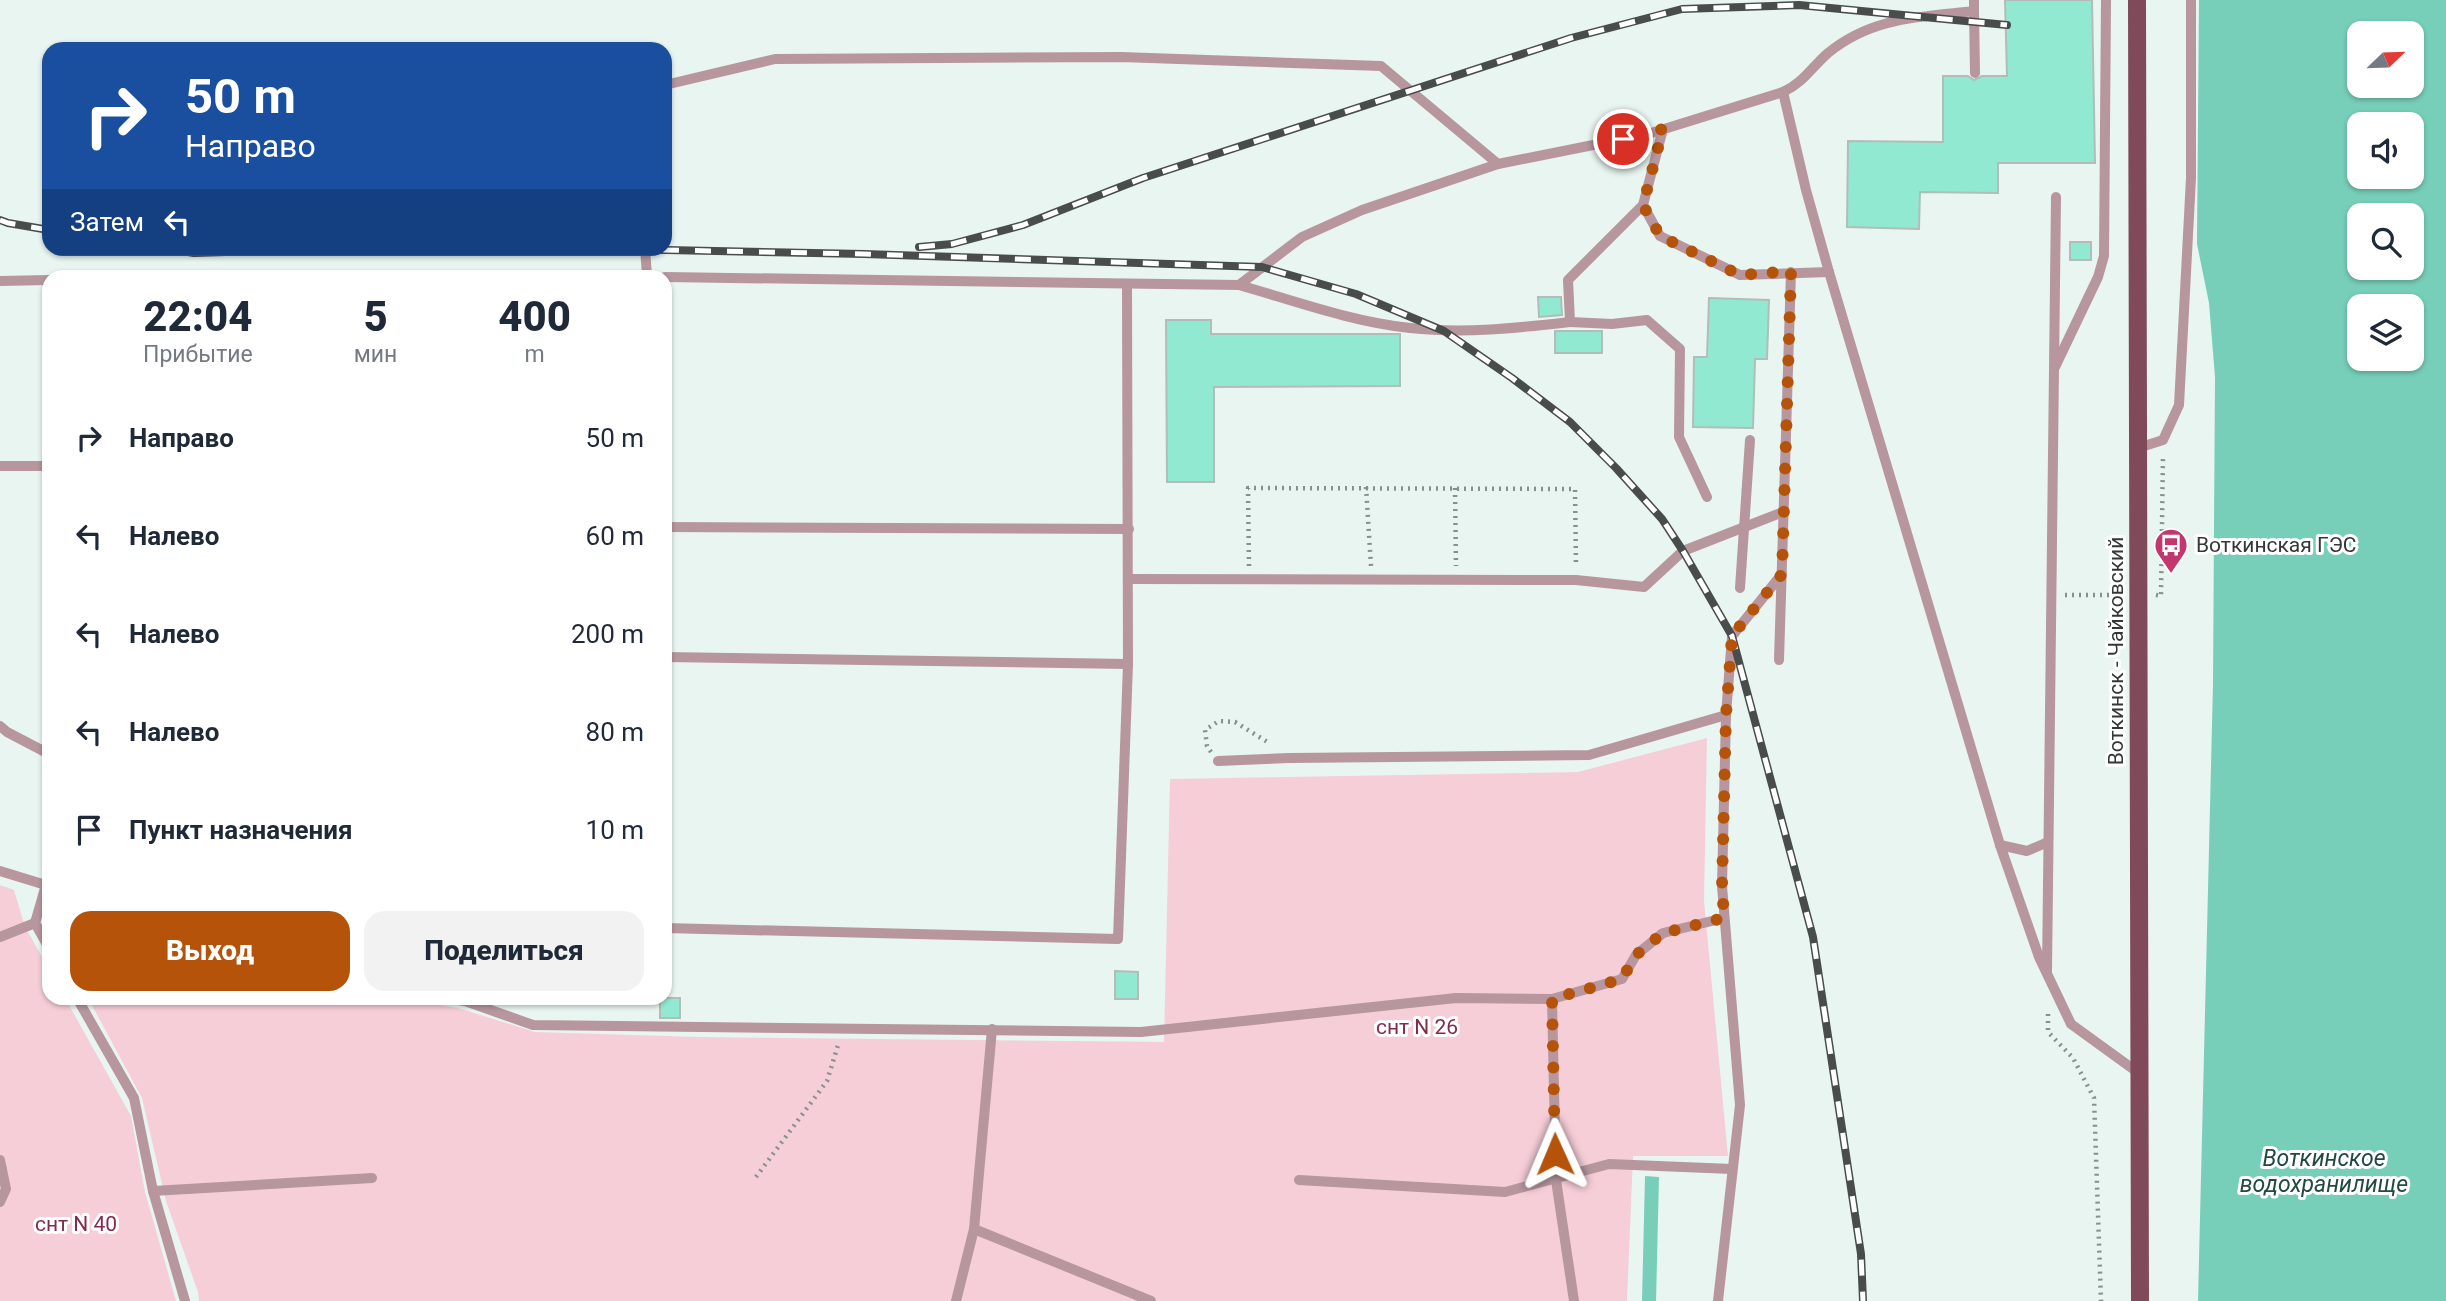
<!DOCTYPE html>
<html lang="ru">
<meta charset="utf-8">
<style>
:root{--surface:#fff;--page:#f2f2f3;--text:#1f2937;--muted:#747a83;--accent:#b45309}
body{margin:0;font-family:Roboto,sans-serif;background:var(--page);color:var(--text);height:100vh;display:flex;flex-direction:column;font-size:26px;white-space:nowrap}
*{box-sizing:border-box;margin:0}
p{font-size:23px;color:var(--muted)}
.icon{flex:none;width:38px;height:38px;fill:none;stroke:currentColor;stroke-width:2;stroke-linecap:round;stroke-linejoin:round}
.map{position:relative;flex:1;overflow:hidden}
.sheet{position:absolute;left:42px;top:270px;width:630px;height:735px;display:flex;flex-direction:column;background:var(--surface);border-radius:21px;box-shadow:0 2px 5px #0004}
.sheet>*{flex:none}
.guide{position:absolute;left:42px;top:42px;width:630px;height:214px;border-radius:21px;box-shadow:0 2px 5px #0004;background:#1a4fa0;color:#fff;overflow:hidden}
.needle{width:46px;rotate:67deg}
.tools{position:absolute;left:2347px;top:21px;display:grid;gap:14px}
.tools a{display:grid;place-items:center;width:77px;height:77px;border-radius:14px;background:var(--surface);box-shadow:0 2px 5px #0004;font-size:35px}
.pin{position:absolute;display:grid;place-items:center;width:60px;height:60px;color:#fff;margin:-30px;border:4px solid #fff;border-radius:50%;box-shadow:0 2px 7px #0007}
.me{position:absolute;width:77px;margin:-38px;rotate:359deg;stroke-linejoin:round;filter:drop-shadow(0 0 5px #0008)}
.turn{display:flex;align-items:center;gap:24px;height:147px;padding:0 28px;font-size:32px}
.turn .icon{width:91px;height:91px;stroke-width:2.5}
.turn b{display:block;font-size:49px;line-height:60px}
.then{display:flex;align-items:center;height:66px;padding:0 28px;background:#0003;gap:14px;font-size:26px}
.eta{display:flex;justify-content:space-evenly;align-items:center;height:119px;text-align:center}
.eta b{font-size:42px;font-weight:800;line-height:49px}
.action{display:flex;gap:14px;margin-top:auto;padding:14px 28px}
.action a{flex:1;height:80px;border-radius:21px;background:var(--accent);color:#fff;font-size:28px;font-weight:800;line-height:80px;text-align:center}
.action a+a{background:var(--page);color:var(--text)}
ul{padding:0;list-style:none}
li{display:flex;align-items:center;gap:21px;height:98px;padding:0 28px}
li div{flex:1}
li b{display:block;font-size:26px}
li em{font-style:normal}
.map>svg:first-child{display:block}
.green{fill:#f6ced8}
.water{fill:#77cfb9;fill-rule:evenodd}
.building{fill:#91e9d2;stroke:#b2bdba;stroke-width:2}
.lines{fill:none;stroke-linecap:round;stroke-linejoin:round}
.path{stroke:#88908e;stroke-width:4.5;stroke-dasharray:2 5;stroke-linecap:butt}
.lane{stroke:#b7969e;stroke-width:10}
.primary{stroke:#814a5a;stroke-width:18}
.rail-casing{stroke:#484d4c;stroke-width:8}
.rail{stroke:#fff;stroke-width:5;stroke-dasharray:16;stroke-linecap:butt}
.route{stroke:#b45309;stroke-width:12;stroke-dasharray:0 21.6}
.labels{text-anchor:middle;stroke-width:6;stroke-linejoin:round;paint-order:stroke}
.poi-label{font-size:21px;fill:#333736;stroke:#fff;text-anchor:start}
.street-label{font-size:21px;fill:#333736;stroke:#fff}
.park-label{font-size:21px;fill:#812c4b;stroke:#fff}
.water-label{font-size:23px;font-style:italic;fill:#224a40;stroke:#fff}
</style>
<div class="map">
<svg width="2446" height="1301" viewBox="0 0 2446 1301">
<rect width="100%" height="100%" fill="#e9f5f1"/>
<g class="green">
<polygon points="1707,738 1704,901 1728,1156 1633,1156 1627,1301 199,1301 198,1292 166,1201 142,1098 88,998 394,998 458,1008 535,1032 698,1037 1164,1042 1170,779 1578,772"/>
<polygon points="0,885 14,890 25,927 49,969 49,998 65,998 131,1116 145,1192 176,1301 0,1301"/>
</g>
<g class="water">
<path d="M2199,0H2446V1301H2198L2213,684L2215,377L2209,303L2197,244ZM2359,33H2412V86H2359ZM2359,124H2412V177H2359ZM2359,215H2412V268H2359ZM2359,306H2412V359H2359Z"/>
<polygon points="1645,1176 1659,1177 1656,1301 1642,1301"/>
</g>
<g class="building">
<polygon points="2005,0 2092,0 2095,163 1998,163 1998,193 1920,192 1919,229 1847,227 1848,141 1943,142 1943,76 1968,76 1974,80 1982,76 2007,76"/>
<rect x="2070" y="242" width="21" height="18"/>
<polygon points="1538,297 1561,297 1562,315 1539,317"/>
<polygon points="1709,298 1769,300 1767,359 1755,359 1753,428 1693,427 1694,357 1707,357"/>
<polygon points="1166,320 1211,320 1211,334 1400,334 1400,386 1214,387 1214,482 1167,482"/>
<rect x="1555" y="331" width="47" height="22"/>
<polygon points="1115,971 1138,972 1138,999 1115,999"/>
<rect x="660" y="998" width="20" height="20"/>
</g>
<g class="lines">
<g class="path">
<polyline points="1366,487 1371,566"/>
<polyline points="1455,488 1456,566"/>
<polyline points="1249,566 1248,488 1575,489 1576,566"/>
<polyline points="2065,595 2120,595"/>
<polyline points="2156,595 2161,596 2163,455"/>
<polyline points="1211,752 1207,746 1205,730 1219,721 1235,722 1269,743"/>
<polyline points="2048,1014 2048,1032 2073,1058 2094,1098 2101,1301"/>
<polyline points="756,1177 827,1081 839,1042"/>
</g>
<g class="lane">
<polyline points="1974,11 1975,73"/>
<polyline points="665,85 775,59 1121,57 1381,66 1498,164"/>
<polyline points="1783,92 1806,190 1829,272 2000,845 2039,957 2071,1024 2140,1074"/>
<polyline points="1663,129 1643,205 1568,280 1570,322 1612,324 1647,320 1680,349 1679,437 1707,497"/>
<polyline points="1643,205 1660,236 1740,275 1829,272"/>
<polyline points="645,248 647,276"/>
<path d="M665,277L1239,285L1302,237L1362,210L1498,164L1648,134L1783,92C1803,83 1812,67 1828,53C1872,17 1920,17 1974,11V0"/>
<polyline points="0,281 49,280"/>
<path d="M1239,285C1295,301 1352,322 1410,328C1464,334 1517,328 1570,322"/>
<polyline points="2055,367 2098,277 2104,256 2106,0"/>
<polyline points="2138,448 2163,440 2179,405 2191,178 2191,0"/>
<polyline points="0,466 49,466"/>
<polyline points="665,527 1129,529"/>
<polyline points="1129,579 1576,580 1644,587 1683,551 1783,512"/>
<polyline points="1740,588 1750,440"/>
<polyline points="665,657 1128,664"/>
<polyline points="1779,660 1791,272"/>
<polyline points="0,726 7,732 49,754"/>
<polyline points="1218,761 1289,758 1589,755 1726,715"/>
<polyline points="2000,845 2027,851 2048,842"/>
<polyline points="0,871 49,886"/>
<polyline points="46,885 35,923 49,948"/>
<polyline points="665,928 1118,939 1128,664 1127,285"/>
<polyline points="0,937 35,923"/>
<polyline points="2047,971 2056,197"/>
<polyline points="77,998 134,1098 153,1191 185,1301"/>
<polyline points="447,998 465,1001 533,1025 1141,1032 1456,998 1552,999 1622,979 1636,955 1663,933 1724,918"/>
<polyline points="1552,999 1556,1180 1574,1301"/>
<polyline points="0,1160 6,1189 0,1202"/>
<polyline points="1299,1180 1505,1192 1609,1164 1732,1169"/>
<polyline points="153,1191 372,1178"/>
<polyline points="974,1229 1151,1301"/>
<polyline points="956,1301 974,1229 992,1029"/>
<polyline points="1718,1301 1740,1105 1722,886 1726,715 1732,636 1782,574"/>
</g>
<polyline class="primary" points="2137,0 2140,1301"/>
<defs>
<g id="rail">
<polyline points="0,220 8,223 49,230"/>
<polyline points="919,247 952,244 1023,225 1143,178 1571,38 1682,9 1799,5 2007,25"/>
<polyline points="164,248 194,253 354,248"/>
<polyline points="567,248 864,254 1262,267 1356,294 1444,331 1512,378 1570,422 1616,468 1662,519 1683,551 1732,636 1813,937 1861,1254 1863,1301"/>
</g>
</defs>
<use href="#rail" class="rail-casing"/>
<use href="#rail" class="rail"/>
</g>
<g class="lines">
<polyline class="route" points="1555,1154 1552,999 1622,979 1636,955 1663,933 1724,918 1722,886 1726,715 1732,636 1782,574 1791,271 1740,275 1660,236 1643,205 1663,129 1623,139"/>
</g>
<defs>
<symbol id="bus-pin" viewBox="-11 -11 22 30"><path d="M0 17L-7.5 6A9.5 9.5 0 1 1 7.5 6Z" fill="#c2376d" stroke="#fff"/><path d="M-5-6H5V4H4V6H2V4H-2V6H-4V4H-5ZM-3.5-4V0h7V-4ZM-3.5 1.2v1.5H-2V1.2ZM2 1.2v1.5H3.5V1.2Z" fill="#fff"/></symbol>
</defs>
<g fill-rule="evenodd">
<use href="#bus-pin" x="2152" y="526" width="38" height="52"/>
</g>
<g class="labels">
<g class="poi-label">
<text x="2196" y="552">Воткинская ГЭС</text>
</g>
<g class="street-label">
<text transform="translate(2116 651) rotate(-90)" y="7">Воткинск - Чайковский</text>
</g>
<g class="park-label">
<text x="1417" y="1034">снт N 26</text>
<text x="76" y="1231">снт N 40</text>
</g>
<g class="water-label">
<text x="2324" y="1166">Воткинское<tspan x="2324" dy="26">водохранилище</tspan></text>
</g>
</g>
</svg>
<div class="tools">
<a><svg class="needle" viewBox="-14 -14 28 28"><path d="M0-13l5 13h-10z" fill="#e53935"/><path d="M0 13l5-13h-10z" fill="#747a83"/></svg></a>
<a><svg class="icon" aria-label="sound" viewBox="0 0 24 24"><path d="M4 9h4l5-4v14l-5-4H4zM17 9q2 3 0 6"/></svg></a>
<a><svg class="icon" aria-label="search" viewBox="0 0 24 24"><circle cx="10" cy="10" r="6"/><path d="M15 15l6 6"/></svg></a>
<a><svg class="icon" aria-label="layers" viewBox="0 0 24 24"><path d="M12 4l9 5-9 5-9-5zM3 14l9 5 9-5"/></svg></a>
</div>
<div class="pin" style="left:1623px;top:139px;background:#d93025"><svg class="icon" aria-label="arrive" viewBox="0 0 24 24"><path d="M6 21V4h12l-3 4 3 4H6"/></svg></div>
<svg class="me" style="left:1555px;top:1154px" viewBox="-20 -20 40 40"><path d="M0-17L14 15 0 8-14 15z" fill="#b45309" stroke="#fff" stroke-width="4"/></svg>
<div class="guide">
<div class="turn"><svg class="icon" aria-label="right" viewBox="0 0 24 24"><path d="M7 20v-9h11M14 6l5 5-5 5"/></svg><div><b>50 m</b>Направо</div></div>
<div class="then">Затем<svg class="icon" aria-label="left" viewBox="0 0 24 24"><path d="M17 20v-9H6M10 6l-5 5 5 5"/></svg></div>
</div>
<section class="sheet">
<div class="eta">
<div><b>22:04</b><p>Прибытие</p></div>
<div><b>5</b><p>мин</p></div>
<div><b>400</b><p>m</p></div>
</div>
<ul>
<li><svg class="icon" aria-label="right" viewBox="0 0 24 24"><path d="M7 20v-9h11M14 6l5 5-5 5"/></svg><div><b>Направо</b></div><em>50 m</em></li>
<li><svg class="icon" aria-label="left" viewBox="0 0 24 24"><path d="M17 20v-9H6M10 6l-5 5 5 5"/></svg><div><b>Налево</b></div><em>60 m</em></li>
<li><svg class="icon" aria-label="left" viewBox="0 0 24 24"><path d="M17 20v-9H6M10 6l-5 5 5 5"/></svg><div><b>Налево</b></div><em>200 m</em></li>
<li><svg class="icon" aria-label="left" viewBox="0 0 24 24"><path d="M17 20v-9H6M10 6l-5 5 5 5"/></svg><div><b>Налево</b></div><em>80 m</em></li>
<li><svg class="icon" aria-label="arrive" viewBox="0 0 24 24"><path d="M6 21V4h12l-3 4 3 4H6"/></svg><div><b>Пункт назначения</b></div><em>10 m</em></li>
</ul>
<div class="action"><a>Выход</a><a>Поделиться</a></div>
</section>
</div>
